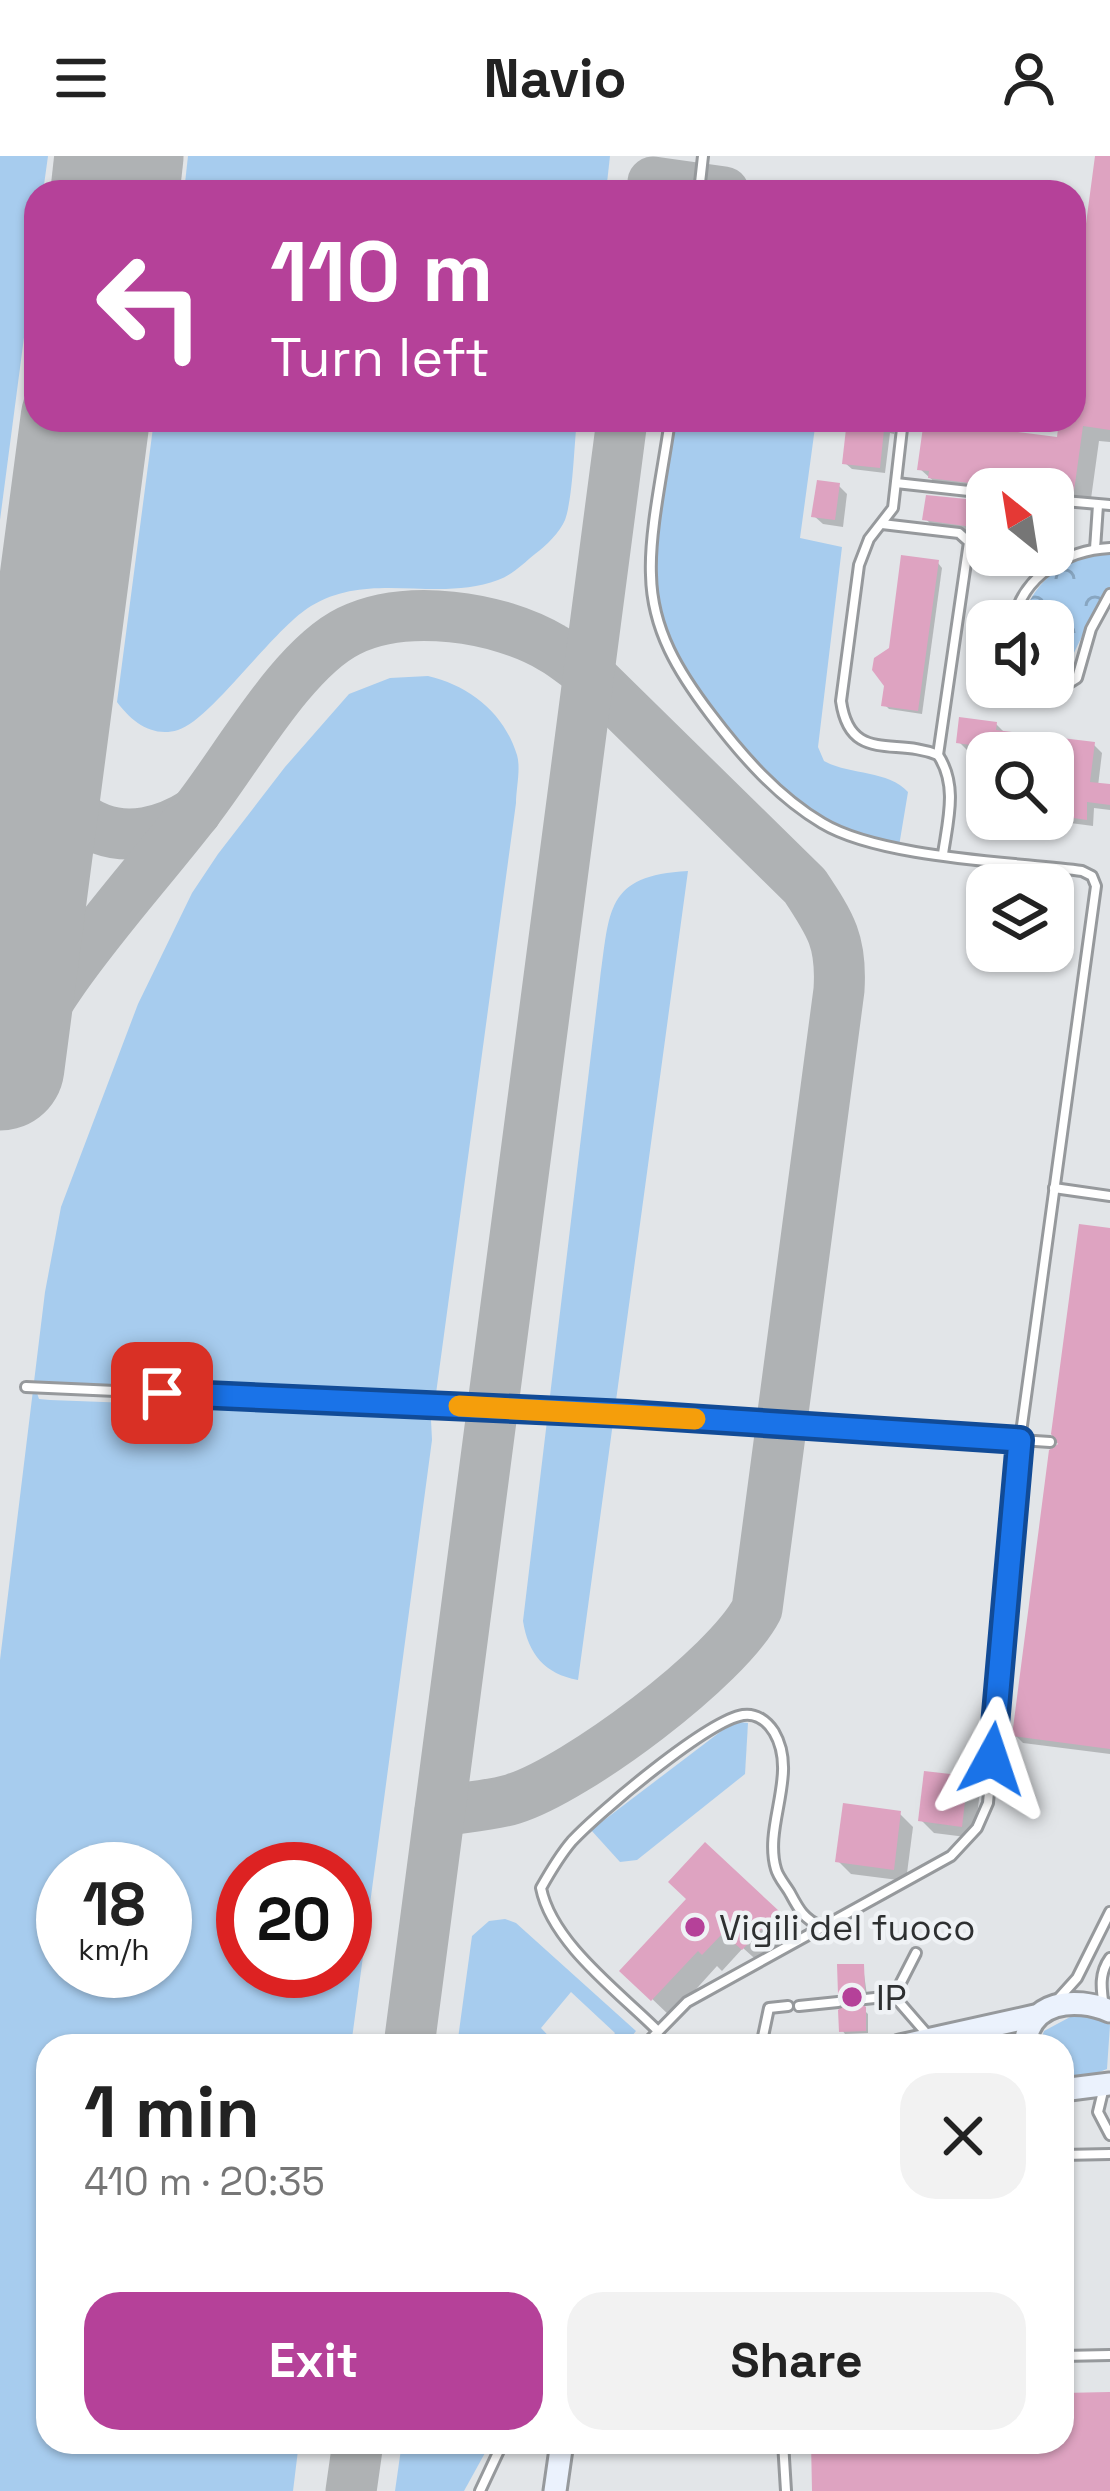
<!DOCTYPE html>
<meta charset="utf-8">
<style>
:root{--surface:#fff;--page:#f2f2f2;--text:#222;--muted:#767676;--accent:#b54199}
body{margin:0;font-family:"Space Grotesk",sans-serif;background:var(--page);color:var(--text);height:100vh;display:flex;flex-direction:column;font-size:45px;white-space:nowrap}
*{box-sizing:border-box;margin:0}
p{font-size:39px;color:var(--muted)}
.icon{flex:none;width:66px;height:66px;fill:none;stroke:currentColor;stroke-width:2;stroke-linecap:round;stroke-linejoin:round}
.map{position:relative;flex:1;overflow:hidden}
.drawer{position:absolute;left:36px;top:1878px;width:1038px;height:420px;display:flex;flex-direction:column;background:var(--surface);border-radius:36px;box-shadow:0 3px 9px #0004}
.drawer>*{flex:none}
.hud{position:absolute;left:24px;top:24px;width:1062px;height:252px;border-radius:36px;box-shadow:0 3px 9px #0004;background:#b54199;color:#fff;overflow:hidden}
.needle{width:78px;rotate:330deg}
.buttons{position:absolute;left:966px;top:312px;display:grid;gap:24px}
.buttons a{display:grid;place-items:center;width:108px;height:108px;border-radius:24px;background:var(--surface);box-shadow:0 3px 9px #0004;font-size:60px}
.speed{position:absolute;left:36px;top:1686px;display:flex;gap:24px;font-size:60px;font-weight:700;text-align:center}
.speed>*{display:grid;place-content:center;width:156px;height:156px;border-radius:50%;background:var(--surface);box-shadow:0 3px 9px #0004;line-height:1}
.speed small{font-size:30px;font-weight:400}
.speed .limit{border:18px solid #d22;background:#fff;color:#111}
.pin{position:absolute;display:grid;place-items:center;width:102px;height:102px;color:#fff;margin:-51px;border-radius:24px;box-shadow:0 6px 18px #0006}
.me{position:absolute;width:132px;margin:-66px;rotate:5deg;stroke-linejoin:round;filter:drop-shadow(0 0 9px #0008)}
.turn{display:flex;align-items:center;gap:42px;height:252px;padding:0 48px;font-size:54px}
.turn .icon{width:156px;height:156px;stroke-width:2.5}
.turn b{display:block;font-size:84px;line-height:102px}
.round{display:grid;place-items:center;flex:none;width:126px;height:126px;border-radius:36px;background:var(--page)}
.headline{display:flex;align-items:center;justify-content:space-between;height:204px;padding:0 48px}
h1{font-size:72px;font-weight:700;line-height:90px}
.primary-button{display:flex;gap:24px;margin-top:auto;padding:24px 48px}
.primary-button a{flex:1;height:138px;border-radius:36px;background:var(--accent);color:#fff;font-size:48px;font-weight:700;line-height:138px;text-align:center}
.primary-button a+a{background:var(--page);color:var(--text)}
header{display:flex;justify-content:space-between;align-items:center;height:156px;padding:0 48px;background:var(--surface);font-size:54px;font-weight:700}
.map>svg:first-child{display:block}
.green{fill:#a7ccee;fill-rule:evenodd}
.forest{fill:url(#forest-crowns)}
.shadow{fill:#0003}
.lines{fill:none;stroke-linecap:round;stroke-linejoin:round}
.taxiway{stroke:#afb2b4;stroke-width:51}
.runway{stroke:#afb2b4;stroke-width:129}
.building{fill:#dea3c1}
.lane-casing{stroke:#96999c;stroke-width:14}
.secondary-casing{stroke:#96999c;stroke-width:27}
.lane{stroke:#fff;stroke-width:8}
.secondary{stroke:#ebf2fd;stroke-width:21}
.route-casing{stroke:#114b97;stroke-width:30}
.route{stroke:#1a73e8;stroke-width:21}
.slow{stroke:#f59e0b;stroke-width:21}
.poi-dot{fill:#b54199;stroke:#eff2f5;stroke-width:4.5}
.labels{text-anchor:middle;stroke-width:9;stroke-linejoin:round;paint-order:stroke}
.poi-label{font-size:36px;fill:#2e3031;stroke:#eff2f5;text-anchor:start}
</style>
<header><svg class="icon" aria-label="menu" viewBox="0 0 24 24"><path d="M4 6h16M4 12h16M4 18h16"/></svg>Navio<svg class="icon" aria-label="person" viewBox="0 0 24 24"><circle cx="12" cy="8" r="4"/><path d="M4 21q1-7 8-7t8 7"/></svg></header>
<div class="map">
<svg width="1110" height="2335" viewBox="0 0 1110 2335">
<defs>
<pattern id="forest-crowns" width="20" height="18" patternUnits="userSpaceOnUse" patternTransform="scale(3)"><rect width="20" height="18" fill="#a7ccee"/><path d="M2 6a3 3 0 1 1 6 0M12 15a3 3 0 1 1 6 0" fill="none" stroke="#88a6c1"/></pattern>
</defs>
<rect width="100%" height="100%" fill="#e2e5e8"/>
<g class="green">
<polygon points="0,0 48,0 43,36 36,36 36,90 0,364"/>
<polygon points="188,0 610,0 606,36 184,36"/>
<path d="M154,264H577C574,289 573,342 565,364C560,376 546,390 535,398C524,407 511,420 498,424C437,447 370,414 311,450C273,473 210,565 178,574C152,582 131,565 117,546Z"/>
<path d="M673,264H816L800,382L842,391L818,591L824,605C849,619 888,614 908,636L899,690L837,674L782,635L726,576L680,514L664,473L652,416Z"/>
<path d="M428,520C470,530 504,557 517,599C521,613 516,633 516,647L435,1245L41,1228L37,1237L39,1243L50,1244L419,1258L431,1264L432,1284L351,1890H48V2286H299L293,2335H0V1504L45,1136L61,1051L138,848L192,737L218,698L285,611L349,538L390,522ZM63,1713H165V1815H63ZM243,1713H345V1815H243Z"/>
<path d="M688,715L578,1524C545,1518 528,1498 523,1465L600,823C610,755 605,719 688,715Z"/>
<polygon points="739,1566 748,1567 745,1618 637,1704 620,1706 591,1674 724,1573"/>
<polygon points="505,1763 516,1767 636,1875 624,1890 606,1890 615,1877 571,1836 541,1872 558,1890 457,1890 472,1780 489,1765"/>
<polygon points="1072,1860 1095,1861 1110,1869 1107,1913 1092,1919 1062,1919 1062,1890 1039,1890 1044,1875"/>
<polygon points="402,2286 491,2286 464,2335 395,2335"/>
</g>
<path class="forest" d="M1110,396V432L1094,455L1073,499L1053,510V465H1022C1034,422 1067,401 1110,396Z"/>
<g class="shadow">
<polygon points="1097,0 1110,0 1110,286 1099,285 1090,350 1053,345 1053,333 987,333 987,342 948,338 920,313 1059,285 1062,264 1074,264 1074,174"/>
<polygon points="848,264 897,264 894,278 890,277 885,317 852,313 845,307"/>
<polygon points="839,330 847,338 843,371 823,368 814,360"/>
<polygon points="987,348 987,386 942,380 926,363"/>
<polygon points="938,407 942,412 922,558 889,553 884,548 891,493"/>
<polygon points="996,568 1004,576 1094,589 1102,597 1098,630 1110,631 1110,654 1094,652 1093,670 1040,663 1053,663 1053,597 991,597 967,594 959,586"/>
<polygon points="1110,1075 1110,1598 1023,1587 1015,1579 1062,1288"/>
<polygon points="967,1623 980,1636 974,1682 934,1677 921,1664"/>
<polygon points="900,1658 913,1671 906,1725 851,1718 838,1705"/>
<polygon points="690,1743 777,1757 794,1774 762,1809 743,1792 722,1815 717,1810 671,1861 623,1815"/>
<polygon points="863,1811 867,1839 858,1848 868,1858 868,1877 845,1878 842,1874"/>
</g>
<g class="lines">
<g class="taxiway">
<polyline points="653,26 724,36"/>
<path d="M41,597C62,677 127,700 196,656"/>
<path d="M0,937C46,825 124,748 197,654C237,603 292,503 349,475C406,447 498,460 552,492C565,499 577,510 589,518L805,730C831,769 842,786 839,834L757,1453C727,1511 577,1623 513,1643C490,1650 464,1651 440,1655"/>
<polyline points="409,1890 622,264"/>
<polyline points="351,2335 358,2286"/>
</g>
<g class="runway">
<polyline points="115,36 119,0"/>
<polyline points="0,910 85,264"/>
</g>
</g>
<g class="building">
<polygon points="1095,0 1110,0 1110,274 1083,270 1074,335 987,323 987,329 928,322 929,315 917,314 924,264 1057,281 1059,264 1074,264 1074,158"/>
<polygon points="847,264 885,264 880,312 842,308"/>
<polygon points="817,324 840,327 835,364 811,361"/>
<polygon points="926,339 987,345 987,373 922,364"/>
<polygon points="901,399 939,404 918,555 881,550 884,530 872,514 874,502 889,492"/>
<polygon points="959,561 997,566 996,574 1095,586 1090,626 1110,628 1110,649 1087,646 1087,664 1053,659 1053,597 993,597 993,592 956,587"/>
<polygon points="1079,1068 1110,1072 1110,1593 1012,1580 1049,1294 1058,1288 1051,1278"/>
<polygon points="924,1615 968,1620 962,1671 918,1665"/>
<polygon points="843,1647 901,1655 894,1714 835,1706"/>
<polygon points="705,1686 779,1755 742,1794 723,1777 702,1799 698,1795 651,1845 619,1815 686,1743 668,1726"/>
<polygon points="837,1808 864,1808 865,1835 857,1843 866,1851 866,1875 839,1876 838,1854 846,1846 838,1838"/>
<polygon points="1110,2236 1110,2335 812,2335 811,2286 1062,2286 1062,2237"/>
</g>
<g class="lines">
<defs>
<g id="lane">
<polyline points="699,36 703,0"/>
<path d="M903,264L893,352L869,383L859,409L841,545C850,608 895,581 938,599C958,629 948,664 943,698"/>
<polyline points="896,327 987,337"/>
<polyline points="1053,344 1110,349"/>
<polyline points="882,368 959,377 969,386 938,599"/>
<polyline points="1095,393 1098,349"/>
<path d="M1014,465C1022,420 1067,394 1110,392"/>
<polyline points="1033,531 1058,534 1077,522 1091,473 1110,438"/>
<polyline points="1054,1032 1110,1040"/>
<polyline points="26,1231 627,1258 1050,1286"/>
<polyline points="894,1840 916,1797"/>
<polyline points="1059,1842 1077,1822 1110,1756"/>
<polyline points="865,1843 894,1840 927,1878"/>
<polyline points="799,1850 838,1846"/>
<path d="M1104,1851C1101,1832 1099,1817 1110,1802"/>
<path d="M658,1875C619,1836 552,1787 541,1732C550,1716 560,1699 572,1685C599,1656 707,1565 743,1559C756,1557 767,1565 774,1576C799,1618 763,1669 776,1713C778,1721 786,1730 790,1737C798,1752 804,1764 821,1770"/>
<path d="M644,1890L687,1846L951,1700L977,1672L988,1647L1020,1284L1096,730L1092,720L1082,715C1013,706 880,702 822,667C778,641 742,600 711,559C679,517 652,474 651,419C649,375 664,309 670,264"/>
<polyline points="761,1890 769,1852 788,1850"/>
<polyline points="1104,1931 1098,1956 1110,1979"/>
<polyline points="1062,1963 1063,1937"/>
<polyline points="1062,1999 1110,1998"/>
<polyline points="1062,2200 1110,2199"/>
<polyline points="783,2286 786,2335"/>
<polyline points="480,2335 503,2286"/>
</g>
<g id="secondary">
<polyline points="900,1890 1035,1860"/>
<path d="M1025,1890C1028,1845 1075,1840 1110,1855"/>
<polyline points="1062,1934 1110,1928"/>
<polyline points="555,2335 562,2286"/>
</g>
</defs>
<use href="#lane" class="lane-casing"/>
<use href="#secondary" class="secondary-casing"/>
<use href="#lane" class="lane"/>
<use href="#secondary" class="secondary"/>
</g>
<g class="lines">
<defs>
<polyline id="route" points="162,1237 627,1258 1020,1284 992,1603"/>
</defs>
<use href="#route" class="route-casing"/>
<use href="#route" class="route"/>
<polyline class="slow" points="459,1250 695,1263"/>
</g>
<g class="poi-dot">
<circle cx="695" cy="1771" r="12"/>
<circle cx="852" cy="1841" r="12"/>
</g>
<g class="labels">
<g class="poi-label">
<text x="719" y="1784">Vigili del fuoco</text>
<text x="876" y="1854">IP</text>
</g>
</g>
</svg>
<div class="buttons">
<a><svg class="needle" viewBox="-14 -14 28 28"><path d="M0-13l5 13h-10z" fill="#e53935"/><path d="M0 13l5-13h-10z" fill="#767676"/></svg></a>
<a><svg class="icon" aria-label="sound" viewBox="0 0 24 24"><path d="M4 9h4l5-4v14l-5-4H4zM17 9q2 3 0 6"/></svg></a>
<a><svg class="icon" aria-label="search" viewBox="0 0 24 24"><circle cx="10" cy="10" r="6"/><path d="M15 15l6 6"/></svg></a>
<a><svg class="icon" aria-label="layers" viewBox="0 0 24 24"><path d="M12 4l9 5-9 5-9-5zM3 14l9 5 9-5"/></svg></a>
</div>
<div class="speed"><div>18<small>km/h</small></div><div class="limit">20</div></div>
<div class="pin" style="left:162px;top:1237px;background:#d93025"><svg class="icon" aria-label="arrive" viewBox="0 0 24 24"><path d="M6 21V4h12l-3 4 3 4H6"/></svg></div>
<svg class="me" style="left:992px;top:1603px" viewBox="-20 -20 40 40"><path d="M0-17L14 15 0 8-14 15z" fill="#1a73e8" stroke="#fff" stroke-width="4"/></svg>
<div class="hud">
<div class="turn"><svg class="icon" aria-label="left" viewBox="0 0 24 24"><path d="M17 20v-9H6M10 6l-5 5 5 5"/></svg><div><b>110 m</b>Turn left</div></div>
</div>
<section class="drawer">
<div class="headline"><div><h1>1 min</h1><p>410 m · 20:35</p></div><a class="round"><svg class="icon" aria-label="close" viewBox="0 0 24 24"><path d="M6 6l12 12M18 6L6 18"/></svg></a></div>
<div class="primary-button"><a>Exit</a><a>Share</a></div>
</section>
</div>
